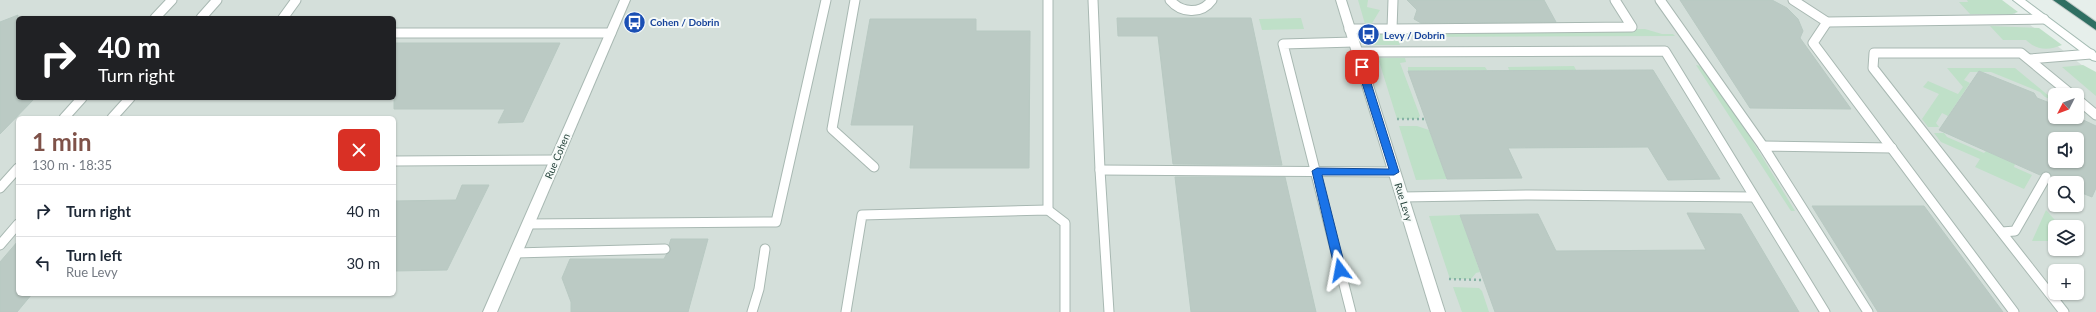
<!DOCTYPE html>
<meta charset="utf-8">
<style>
:root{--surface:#fff;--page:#f2f2f3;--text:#1f2937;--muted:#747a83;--line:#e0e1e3;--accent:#7f5249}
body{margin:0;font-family:Lato,sans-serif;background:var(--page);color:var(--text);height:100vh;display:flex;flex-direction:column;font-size:15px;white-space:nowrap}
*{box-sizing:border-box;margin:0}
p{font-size:13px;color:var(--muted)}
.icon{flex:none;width:22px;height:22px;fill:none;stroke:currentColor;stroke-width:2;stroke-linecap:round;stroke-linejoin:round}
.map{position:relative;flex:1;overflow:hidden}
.side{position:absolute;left:16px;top:116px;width:380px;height:180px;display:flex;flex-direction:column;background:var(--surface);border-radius:6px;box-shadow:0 1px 3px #0004}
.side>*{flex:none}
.top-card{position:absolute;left:16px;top:16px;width:380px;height:84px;border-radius:6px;box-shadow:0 1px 3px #0004;background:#202124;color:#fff;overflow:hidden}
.needle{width:26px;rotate:228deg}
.tools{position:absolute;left:2048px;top:88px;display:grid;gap:8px}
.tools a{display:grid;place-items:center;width:36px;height:36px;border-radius:6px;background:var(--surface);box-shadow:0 1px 3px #0004;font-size:20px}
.pin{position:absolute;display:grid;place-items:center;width:34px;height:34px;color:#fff;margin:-17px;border-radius:8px;box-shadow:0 2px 6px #0006}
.me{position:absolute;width:44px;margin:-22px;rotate:347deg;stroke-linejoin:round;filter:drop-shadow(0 0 3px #0008)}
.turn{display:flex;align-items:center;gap:14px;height:84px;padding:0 16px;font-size:18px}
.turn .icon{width:52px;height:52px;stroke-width:2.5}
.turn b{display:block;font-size:28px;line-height:34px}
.round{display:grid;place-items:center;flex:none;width:42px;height:42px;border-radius:6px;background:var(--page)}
.overview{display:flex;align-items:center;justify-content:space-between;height:68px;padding:0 16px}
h1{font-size:24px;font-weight:700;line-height:30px;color:var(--accent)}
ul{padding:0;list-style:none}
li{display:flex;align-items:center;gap:12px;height:52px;padding:0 16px;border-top:1px solid var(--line)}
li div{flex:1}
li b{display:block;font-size:15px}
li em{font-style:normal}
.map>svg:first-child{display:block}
.built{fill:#d4dfda;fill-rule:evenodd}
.green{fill:#bfe0c8}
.building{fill:#bbcac4;stroke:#b8c9c2;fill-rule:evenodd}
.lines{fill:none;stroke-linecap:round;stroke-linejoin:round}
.lane-casing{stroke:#a8b8b2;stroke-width:11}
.street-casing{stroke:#a8b8b2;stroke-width:2}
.secondary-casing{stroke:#a4bbb3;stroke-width:2}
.highway-casing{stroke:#c2cac8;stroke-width:2}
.path{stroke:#86b3a5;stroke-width:2.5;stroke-dasharray:2 3;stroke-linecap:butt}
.lane{stroke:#fff;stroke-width:9}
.street{fill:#fff;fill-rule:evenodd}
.secondary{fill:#fff;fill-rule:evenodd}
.highway{fill:#2f6f62;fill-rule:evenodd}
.route{fill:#1a73e8;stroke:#114b97}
.labels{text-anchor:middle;stroke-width:4;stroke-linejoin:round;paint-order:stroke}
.transit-label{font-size:10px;font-weight:bold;fill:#164399;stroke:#f7fbf9;text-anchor:start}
.street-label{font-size:10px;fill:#24423a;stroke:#f7fbf9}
</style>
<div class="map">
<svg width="2096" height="312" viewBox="0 0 2096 312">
<rect width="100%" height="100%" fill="#e6efeb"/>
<path class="built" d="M0,0H1998L2096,76V312H0ZM18,18H394V98H18ZM2055,95H2077V117H2055ZM18,118H394V294H18ZM2055,139H2077V161H2055ZM2055,183H2077V205H2055ZM2055,227H2077V249H2055ZM2055,271H2077V293H2055Z"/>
<g class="green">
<polygon points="1358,0 1368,0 1367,7 1380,10 1371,25 1365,24"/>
<polygon points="1967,0 2002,0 2018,12 2012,14 1970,14 1959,2 1968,2"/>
<polygon points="1301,18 1304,29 1262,30 1259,19"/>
<path d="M1990,26L2039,28L2062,45C2048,51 2036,50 2026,40H2003Z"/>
<polygon points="1645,29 1662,34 1673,34 1675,36 1397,37 1400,45 1373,45 1369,33"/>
<polygon points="1378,58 1405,58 1406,62 1400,63 1420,116 1417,119 1397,119"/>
<polygon points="1696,65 1701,66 1733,109 1795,211 1791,211"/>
<polygon points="2083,65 2096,72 2096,96 2062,67"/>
<polygon points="1574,66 1576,70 1509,70 1508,67"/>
<polygon points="1408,67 1485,67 1487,70 1408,71"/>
<polygon points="1947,68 2015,68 2055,101 2045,97 2040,92 1991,72 1970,72 1964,80 1970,83 1948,116 1942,113 1936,123 1939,127 1928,127 1922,119 1939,94 1923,87 1928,81 1958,94 1963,87"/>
<polygon points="1399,126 1417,126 1429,130 1447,179 1416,180"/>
<polygon points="1934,133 1944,133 1947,137 1984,153 1986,151 2015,164 2014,167 2032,175 2024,189 1975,167 1980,159 1941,142"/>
<polygon points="2046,210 2061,227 2055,227 2055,241 2032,241"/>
<polygon points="1460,215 1480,272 1476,273 1471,279 1450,279 1429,216"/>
<polygon points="1453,287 1479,288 1482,291 1489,312 1462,312"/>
</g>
<g class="building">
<polygon points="1407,0 1544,0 1556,22 1421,23 1414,19 1417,10"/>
<polygon points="1680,0 1772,0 1787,8 1798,19 1803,31 1800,38 1851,109 1750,108"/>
<polygon points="18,15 18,98 35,98 0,134 0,22"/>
<polygon points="1117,18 1251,18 1282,165 1173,164 1158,36 1118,36"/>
<polygon points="870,19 976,19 976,31 1030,31 1029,168 910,168 914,125 851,125"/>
<polygon points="394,43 560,43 523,122 498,123 505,109 394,109"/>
<polygon points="1653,70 1720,179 1668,180 1648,147 1508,148 1522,178 1447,179 1408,71"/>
<path d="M1979,71L2034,93L2037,98L2055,105V117H2077L2096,126V188L2092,197L2077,191V183H2059L2051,180V174L2049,172H2043L2040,175L1939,130ZM2055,139H2077V161H2055Z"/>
<polygon points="1175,177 1285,177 1316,312 1191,312"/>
<polygon points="462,185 489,185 447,270 394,271 394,201 456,200"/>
<polygon points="1812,206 1924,206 2003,312 1878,312"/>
<polygon points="1687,213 1741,214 1799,312 1495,312 1460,215 1538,214 1556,251 1706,250"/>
<polygon points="671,239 708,239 688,312 571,312 571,302 562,278 570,259 664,259 666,255 670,251 669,245"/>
<polygon points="18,241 18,294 32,294 17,312 0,312 0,262"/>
</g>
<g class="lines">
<defs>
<g id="lane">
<polyline points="855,0 832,129 874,167"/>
<polyline points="1048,0 1048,210"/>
<polyline points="1093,0 1100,170 1109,312"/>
<path d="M1170,0C1181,13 1201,15 1212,0"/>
<polyline points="1660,0 1763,146"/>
<polyline points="1793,0 1827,22 2044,19"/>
<polyline points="155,18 172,0"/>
<polyline points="201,18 217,0"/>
<polyline points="283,18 296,0"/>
<polyline points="1827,22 1813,43 2014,312"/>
<polyline points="1349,29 1392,29 1393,0"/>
<polyline points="1392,29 1632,27 1615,0"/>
<polyline points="394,33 611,33"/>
<polyline points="1357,52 1665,51 1825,312"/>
<polyline points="2030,59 2091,54"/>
<polyline points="2077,99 2096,115"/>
<polyline points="64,118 82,98"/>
<polyline points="112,118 130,98"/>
<polyline points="394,161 555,160"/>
<polyline points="1100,170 1394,172"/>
<polyline points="0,188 18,168"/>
<polyline points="1402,197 1530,195 1754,197"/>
<polyline points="528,224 776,222 826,0"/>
<polyline points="2002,232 2015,231 2046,177"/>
<polyline points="0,245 18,224"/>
<polyline points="515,253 665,249"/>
<polyline points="752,312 759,289 765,249"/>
<polyline points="846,312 862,215 1048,210 1065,223 1065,312"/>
<polyline points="1351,312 1283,44 1354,42"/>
<polyline points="1868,312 1763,146 1892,148"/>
<polyline points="2064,312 1873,68 1874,53 2021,53 2072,95"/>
</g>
<g id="street">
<polygon points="620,0 630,0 497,312 483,312"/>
<polygon points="1336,0 1346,0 1445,312 1431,312"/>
</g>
<polygon id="secondary" points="2013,0 2025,0 2096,53 2096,61 2092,60"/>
<polygon id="highway" points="2053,0 2065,0 2096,22 2096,30"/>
</defs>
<use href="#lane" class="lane-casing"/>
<use href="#street" class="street-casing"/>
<use href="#secondary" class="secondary-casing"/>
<use href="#highway" class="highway-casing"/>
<g class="path">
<polyline points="1397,119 1426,119"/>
<polyline points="1449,279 1483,280"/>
</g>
<use href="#lane" class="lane"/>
<use href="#street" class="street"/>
<use href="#secondary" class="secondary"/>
<use href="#highway" class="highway"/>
</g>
<polygon class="route" points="1362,64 1366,67 1399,172 1394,175 1322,175 1346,270 1340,274 1335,270 1312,171 1317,168 1389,169 1357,67"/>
<defs>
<symbol id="bus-disc" viewBox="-11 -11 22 22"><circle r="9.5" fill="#1a4fb4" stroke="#f7fbf9"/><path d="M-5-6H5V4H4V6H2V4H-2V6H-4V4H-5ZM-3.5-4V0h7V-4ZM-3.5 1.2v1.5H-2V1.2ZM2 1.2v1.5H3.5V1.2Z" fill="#fff"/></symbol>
</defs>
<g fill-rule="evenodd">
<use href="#bus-disc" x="622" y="10" width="25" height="25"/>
<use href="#bus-disc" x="1356" y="22" width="25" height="25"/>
</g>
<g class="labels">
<g class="transit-label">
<text x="650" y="26">Cohen / Dobrin</text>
<text x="1384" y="39">Levy / Dobrin</text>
</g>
<g class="street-label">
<text transform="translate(557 156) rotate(-67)" y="4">Rue Cohen</text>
<text transform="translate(1404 202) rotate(73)" y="4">Rue Levy</text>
</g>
</g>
</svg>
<div class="tools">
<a><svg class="needle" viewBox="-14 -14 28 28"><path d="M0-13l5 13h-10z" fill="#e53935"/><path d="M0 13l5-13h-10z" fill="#747a83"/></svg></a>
<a><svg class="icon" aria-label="sound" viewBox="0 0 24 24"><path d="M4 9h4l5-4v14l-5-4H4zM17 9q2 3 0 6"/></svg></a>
<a><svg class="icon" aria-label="search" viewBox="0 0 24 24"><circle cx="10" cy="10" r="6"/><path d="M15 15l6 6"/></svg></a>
<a><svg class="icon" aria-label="layers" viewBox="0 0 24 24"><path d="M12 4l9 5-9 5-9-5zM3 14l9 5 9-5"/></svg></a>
<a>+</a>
</div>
<div class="pin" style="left:1362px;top:67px;background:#d93025"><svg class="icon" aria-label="arrive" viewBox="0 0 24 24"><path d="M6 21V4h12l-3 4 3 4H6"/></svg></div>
<svg class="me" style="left:1340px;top:270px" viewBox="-20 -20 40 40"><path d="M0-17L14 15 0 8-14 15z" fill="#1a73e8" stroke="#fff" stroke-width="4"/></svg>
<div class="top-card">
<div class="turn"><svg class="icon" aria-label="right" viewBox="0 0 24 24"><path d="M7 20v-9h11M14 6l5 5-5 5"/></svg><div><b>40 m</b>Turn right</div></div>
</div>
<section class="side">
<div class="overview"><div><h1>1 min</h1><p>130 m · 18:35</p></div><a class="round" style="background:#d93025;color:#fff"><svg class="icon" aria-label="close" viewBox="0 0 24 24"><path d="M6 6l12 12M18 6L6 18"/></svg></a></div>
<ul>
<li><svg class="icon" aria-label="right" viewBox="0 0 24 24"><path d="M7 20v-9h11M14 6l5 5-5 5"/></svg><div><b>Turn right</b></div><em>40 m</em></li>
<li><svg class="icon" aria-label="left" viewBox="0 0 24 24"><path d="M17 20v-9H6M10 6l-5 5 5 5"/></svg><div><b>Turn left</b><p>Rue Levy</p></div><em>30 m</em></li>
</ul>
</section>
</div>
